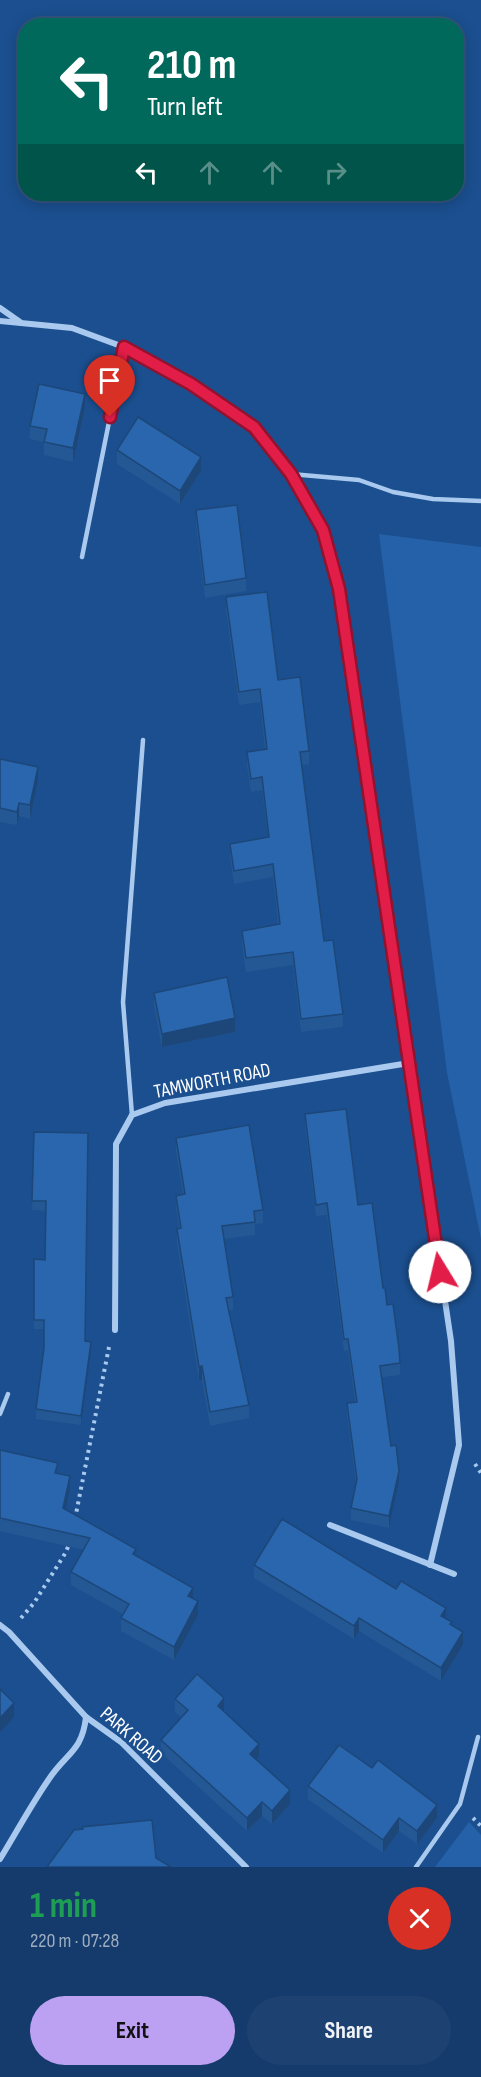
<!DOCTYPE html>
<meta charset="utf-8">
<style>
:root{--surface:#143b6b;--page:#1d4271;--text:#f1f3f6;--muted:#9dadc1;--line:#33557e;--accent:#bca0f2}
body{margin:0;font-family:"Sofia Sans Condensed",sans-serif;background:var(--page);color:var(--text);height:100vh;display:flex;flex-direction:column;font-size:22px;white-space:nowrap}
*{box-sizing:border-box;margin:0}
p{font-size:20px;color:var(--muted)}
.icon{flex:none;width:33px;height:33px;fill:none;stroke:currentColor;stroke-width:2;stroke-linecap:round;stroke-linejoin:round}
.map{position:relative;height:1867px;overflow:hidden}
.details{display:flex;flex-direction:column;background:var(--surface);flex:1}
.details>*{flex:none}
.top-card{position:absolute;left:18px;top:18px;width:446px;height:183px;border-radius:24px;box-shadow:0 3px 15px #0003,0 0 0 2px var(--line);background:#00695c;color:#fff;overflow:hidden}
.pin{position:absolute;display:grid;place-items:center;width:51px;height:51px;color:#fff;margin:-62px -26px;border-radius:50% 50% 50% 0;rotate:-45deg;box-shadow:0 0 6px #0007}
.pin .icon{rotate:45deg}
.me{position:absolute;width:66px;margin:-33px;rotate:351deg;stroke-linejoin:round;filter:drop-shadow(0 0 4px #0008)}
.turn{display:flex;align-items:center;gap:21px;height:126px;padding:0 30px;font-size:27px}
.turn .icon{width:78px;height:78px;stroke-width:2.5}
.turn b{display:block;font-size:42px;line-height:51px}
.lanes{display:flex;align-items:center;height:57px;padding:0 30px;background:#0003;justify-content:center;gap:30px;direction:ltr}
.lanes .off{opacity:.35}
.round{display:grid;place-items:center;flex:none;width:63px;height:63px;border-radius:32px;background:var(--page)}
.summary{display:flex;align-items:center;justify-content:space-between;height:102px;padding:0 30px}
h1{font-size:36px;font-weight:700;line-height:45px;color:#1e9e55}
.action{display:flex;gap:12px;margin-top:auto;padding:12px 30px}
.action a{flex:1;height:69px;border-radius:36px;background:var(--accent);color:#111;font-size:24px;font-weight:700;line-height:69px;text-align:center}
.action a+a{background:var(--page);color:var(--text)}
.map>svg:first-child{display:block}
.green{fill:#2461a8}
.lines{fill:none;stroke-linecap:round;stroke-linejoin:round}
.path{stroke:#a9c9ee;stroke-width:4;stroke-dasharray:3 4.5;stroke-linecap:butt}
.service{stroke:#a9c9ee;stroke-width:4.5}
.minor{stroke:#a9c9ee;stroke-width:6}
.wall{fill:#245895}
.shaded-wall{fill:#1d4779}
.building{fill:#2a66ad;stroke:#1d4779;stroke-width:1.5}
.route-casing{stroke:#92132f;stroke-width:15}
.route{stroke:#e11d48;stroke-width:10}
.labels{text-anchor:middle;stroke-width:6;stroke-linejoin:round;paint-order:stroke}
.street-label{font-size:20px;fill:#fff;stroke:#1b4f8f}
</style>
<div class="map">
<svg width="481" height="1867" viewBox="0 0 481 1867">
<rect width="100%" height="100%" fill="#1b4f8f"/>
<g class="green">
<polygon points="379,534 481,547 481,1239 447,1073"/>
<polygon points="469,1822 481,1835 481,1867 435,1867"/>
</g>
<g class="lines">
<g class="path">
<polyline points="475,1464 481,1473"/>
<polyline points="75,1519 109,1347"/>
<polyline points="21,1618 34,1603 66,1552 69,1544"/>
<polyline points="473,1818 481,1826"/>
</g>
<g class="service">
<polyline points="291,474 359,480 393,492 433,499 481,501"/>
<polyline points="82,557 124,347"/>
<polyline points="132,1115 123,1002 143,740"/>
<polyline points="0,1414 8,1394"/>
<polyline points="416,1867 460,1804 478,1737"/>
</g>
<g class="minor">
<polyline points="0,308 20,322"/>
<polyline points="0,321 72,328 129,349 191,384 254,427 291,474 323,530 339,589 451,1341 459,1445 430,1565"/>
<polyline points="115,1330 116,1144 132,1115 165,1103 409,1063"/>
<polyline points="330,1525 454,1574"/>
<polyline points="0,1625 9,1632 86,1717 121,1742 246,1867"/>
<path d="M0,1859C16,1833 31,1805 49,1779C66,1753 82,1752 86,1717"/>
</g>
</g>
<g class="wall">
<polygon points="85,408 73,462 44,455 44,442 30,439 30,426"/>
<polygon points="117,450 201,471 180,504 117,464"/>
<polygon points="196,510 246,578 246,591 205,598 196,524"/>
<polygon points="226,597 278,680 309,751 309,764 302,765 324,941 343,1014 343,1027 301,1032 293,965 246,972 242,944 242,931 278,924 273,877 234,884 230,857 230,844 268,837 262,790 251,792 247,766 247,752 265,749 260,702 239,705 226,611"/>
<polygon points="0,759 38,781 30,819 19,816 17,825 0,822"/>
<polygon points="154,993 235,1032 162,1047 154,1006"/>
<polygon points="305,1114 358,1205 383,1288 400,1363 400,1375 382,1377 391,1446 399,1482 389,1528 351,1520 351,1508 356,1483 347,1415 347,1403 355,1402 348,1350 344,1351 327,1215 316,1216 305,1126"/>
<polygon points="34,1132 85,1341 91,1351 81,1425 36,1419 36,1409 44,1348 44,1329 34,1329 34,1259 45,1260 46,1211 32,1210"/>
<polygon points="176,1138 263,1210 263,1223 255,1224 255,1235 224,1239 233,1297 233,1310 229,1311 249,1405 249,1418 210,1426 202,1380 199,1380 177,1243 177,1229 179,1229 176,1209 176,1196 183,1195 176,1152"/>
<polygon points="0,1450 58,1474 70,1489 65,1509 136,1556 193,1599 198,1615 174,1660 121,1631 121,1618 123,1614 71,1585 71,1572 84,1550 0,1531"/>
<polygon points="254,1565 446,1618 452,1626 463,1645 441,1681 359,1631 354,1639 254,1578"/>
<polygon points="175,1699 224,1712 259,1757 257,1760 290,1804 272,1824 262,1816 247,1831 161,1753 161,1740 181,1717 175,1712"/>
<polygon points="308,1786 437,1818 417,1844 399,1831 383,1853 308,1799"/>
</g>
<g class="shaded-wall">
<polygon points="85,394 85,408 73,462 73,448"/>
<polygon points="201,457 201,471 180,504 180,491"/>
<polygon points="38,767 38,781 30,819 30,805"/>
<polygon points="19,803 19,816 17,825 17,812"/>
<polygon points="235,1018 235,1032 162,1047 162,1034"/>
<polygon points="91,1342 91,1351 81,1425 81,1416"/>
<polygon points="202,1366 202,1380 199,1380 199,1367"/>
<polygon points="399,1471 399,1482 389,1528 389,1516"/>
<polygon points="70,1476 70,1489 63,1521 63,1508"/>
<polygon points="193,1588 193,1601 188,1596"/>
<polygon points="198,1601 198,1615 174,1660 174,1647"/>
<polygon points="446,1608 446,1622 441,1616"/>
<polygon points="359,1618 359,1631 354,1639 354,1626"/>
<polygon points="463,1632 463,1645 441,1681 441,1668"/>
<polygon points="224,1698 224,1712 218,1706"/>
<polygon points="14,1703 14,1717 0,1732 0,1718"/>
<polygon points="259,1744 259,1757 250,1768 250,1754"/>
<polygon points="290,1790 290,1804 272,1824 272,1811"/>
<polygon points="262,1802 262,1816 247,1831 247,1818"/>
<polygon points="437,1805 437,1818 417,1844 417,1831"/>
<polygon points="399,1818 399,1831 383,1853 383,1840"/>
</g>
<g class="building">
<polygon points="39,384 85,394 73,448 44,442 47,429 30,426"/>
<polygon points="138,417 201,457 180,491 117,450"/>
<polygon points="237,505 246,578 205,585 196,510"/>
<polygon points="267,592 278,680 300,677 309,751 300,752 324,941 333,940 343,1014 301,1019 293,952 246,958 242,931 280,924 273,864 234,871 230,844 269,837 262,777 251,779 247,752 267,749 260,689 239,692 226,597"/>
<polygon points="0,759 38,767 30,805 19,803 17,812 0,808"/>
<polygon points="227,977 235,1018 162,1034 154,993"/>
<polygon points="346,1109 358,1205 372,1203 383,1288 385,1288 387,1305 393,1304 399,1349 400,1363 380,1366 391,1446 396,1445 399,1471 389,1516 351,1508 357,1479 347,1403 357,1402 348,1339 344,1339 327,1203 316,1205 305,1114"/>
<polygon points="249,1125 263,1210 254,1211 255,1222 222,1226 233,1297 226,1298 249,1405 210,1412 202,1366 199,1367 177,1229 181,1228 176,1196 185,1194 176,1138"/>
<polygon points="34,1132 88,1133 85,1341 91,1342 81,1416 36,1409 44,1348 44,1320 34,1320 34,1259 45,1260 46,1201 32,1201"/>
<polygon points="0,1450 58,1463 55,1473 70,1476 63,1508 136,1549 133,1554 193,1588 188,1596 198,1601 174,1647 121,1618 129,1604 71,1572 90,1538 0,1518"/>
<polygon points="282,1519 396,1589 401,1581 446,1608 441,1616 452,1622 450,1624 463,1632 441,1668 359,1618 354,1626 254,1565"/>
<polygon points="197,1674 224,1698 218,1706 259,1744 250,1754 290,1790 272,1811 262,1802 247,1818 161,1740 188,1710 175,1699"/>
<polygon points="0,1689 14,1703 0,1718"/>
<polygon points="339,1745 372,1768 378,1760 437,1805 417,1831 399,1818 383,1840 308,1786"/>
<polygon points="152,1820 156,1858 171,1867 47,1867 74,1830 83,1829 82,1827"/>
</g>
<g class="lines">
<defs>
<polyline id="route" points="110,417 124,347 191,384 254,427 291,474 323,530 339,589 440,1272"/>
</defs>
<use href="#route" class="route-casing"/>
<use href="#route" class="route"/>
</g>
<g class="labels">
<g class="street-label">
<text transform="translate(212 1080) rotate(-11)" y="7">TAMWORTH ROAD</text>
<text transform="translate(132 1735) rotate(41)" y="7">PARK ROAD</text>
</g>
</g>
</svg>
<div class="pin" style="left:110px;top:417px;background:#d93025"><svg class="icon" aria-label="arrive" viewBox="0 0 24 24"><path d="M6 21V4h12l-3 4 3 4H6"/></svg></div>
<svg class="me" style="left:440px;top:1272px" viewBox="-20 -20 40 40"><circle r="19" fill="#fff"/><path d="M0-13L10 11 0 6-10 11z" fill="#e11d48"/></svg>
<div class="top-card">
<div class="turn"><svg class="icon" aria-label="left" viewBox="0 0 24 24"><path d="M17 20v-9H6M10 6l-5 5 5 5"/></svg><div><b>210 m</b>Turn left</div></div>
<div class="lanes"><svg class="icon" aria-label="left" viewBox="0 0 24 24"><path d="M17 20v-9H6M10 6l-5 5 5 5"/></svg><svg class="icon off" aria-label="ahead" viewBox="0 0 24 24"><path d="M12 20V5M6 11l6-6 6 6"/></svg><svg class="icon off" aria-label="ahead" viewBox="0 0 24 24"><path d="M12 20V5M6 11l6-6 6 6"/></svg><svg class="icon off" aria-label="right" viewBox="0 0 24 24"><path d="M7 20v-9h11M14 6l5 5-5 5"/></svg></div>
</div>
</div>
<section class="details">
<div class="summary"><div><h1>1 min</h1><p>220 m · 07:28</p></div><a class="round" style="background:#d93025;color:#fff"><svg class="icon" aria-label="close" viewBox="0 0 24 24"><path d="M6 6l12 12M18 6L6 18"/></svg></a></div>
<div class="action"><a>Exit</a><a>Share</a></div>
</section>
